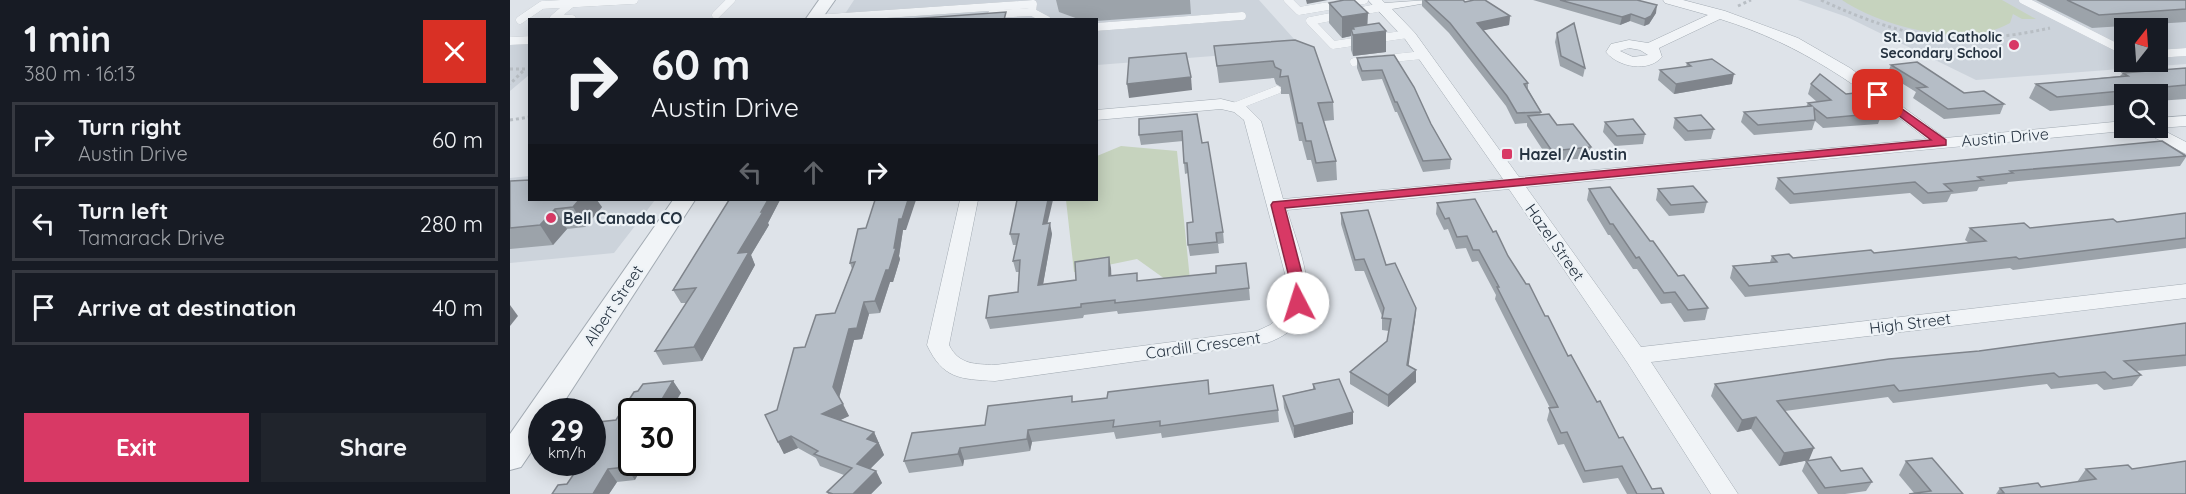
<!DOCTYPE html>
<meta charset="utf-8">
<style>
:root{--surface:#171b24;--page:#20242c;--text:#f1f3f6;--muted:#9ea1a6;--line:#363941;--accent:#d83965}
body{margin:0;font-family:Quicksand,sans-serif;background:var(--page);color:var(--text);height:100vh;display:flex;flex-direction:column;font-size:22px;white-space:nowrap}
*{box-sizing:border-box;margin:0}
p{font-size:20px;color:var(--muted)}
.icon{flex:none;width:33px;height:33px;fill:none;stroke:currentColor;stroke-width:2;stroke-linecap:round;stroke-linejoin:round}
.map{position:relative;flex:1;overflow:hidden}
.drawer{display:flex;flex-direction:column;background:var(--surface);width:510px}
.drawer>*{flex:none}
.guide{position:absolute;left:18px;top:18px;width:570px;height:183px;border-radius:0px;box-shadow:0 3px 15px #0003;background:#171b24;color:var(--text);overflow:hidden}
.needle{width:39px;rotate:17deg}
.controls{position:absolute;left:1604px;top:18px;display:grid;gap:12px}
.controls a{display:grid;place-items:center;width:54px;height:54px;border-radius:0px;background:var(--surface);box-shadow:0 3px 15px #0003;font-size:30px}
.speed{position:absolute;left:18px;top:398px;display:flex;gap:12px;font-size:30px;font-weight:700;text-align:center}
.speed>*{display:grid;place-content:center;width:78px;height:78px;border-radius:50%;background:var(--surface);box-shadow:0 3px 15px #0003;line-height:1}
.speed small{font-size:15px;font-weight:400}
.speed .limit{border:3px solid #111;border-radius:9px;background:#fff;color:#111}
.pin{position:absolute;display:grid;place-items:center;width:51px;height:51px;color:#fff;margin:-26px;border-radius:12px;box-shadow:0 3px 9px #0006}
.me{position:absolute;width:66px;margin:-33px;rotate:355deg;stroke-linejoin:round;filter:drop-shadow(0 0 4px #0008)}
.turn{display:flex;align-items:center;gap:21px;height:126px;padding:0 24px;font-size:27px}
.turn .icon{width:78px;height:78px;stroke-width:2.5}
.turn b{display:block;font-size:42px;line-height:51px}
.lanes{display:flex;align-items:center;height:57px;padding:0 24px;background:#0003;justify-content:center;gap:30px;direction:ltr}
.lanes .off{opacity:.35}
.round{display:grid;place-items:center;flex:none;width:63px;height:63px;border-radius:0px;background:var(--page)}
.summary{display:flex;align-items:center;justify-content:space-between;height:102px;padding:0 24px}
h1{font-size:36px;font-weight:800;line-height:45px}
.primary-button{display:flex;gap:12px;margin-top:auto;padding:12px 24px}
.primary-button a{flex:1;height:69px;border-radius:0px;background:var(--accent);color:#fff;font-size:24px;font-weight:800;line-height:69px;text-align:center}
.primary-button a+a{background:var(--page);color:var(--text)}
ul{padding:0;list-style:none}
li{display:flex;align-items:center;gap:18px;height:75px;margin:0 12px 9px;padding:0 12px;border:3px solid var(--line);border-radius:0px}
li div{flex:1}
li b{display:block;font-size:22px}
li em{font-style:normal}
main{display:flex;flex:1;min-height:0}
.map>svg:first-child{display:block}
.built{fill:#ccd3db;fill-rule:evenodd}
.green{fill:#c6d3be}
.lines{fill:none;stroke-linecap:round;stroke-linejoin:round}
.service-casing{stroke:#a3abb3;stroke-width:8}
.minor-casing{stroke:#a3abb3;stroke-width:1}
.tertiary-casing{stroke:#a3abb3;stroke-width:2}
.path{stroke:#b8bec4;stroke-width:3;stroke-dasharray:3 3;stroke-linecap:butt}
.service{stroke:#f1f4f7;stroke-width:8}
.minor{fill:#f1f4f7;fill-rule:evenodd}
.tertiary{fill:#f1f4f7;fill-rule:evenodd}
.wall{fill:#9ca3aa}
.shaded-wall{fill:#7f848b}
.building{fill:#b5bdc6;stroke:#7f848b;stroke-width:1.5}
.route{fill:#d83965;stroke:#8c2542;stroke-width:1.5}
.poi-dot{fill:#d83965;stroke:#edf2f6;stroke-width:2}
.labels{text-anchor:middle;stroke-width:4.5;stroke-linejoin:round;paint-order:stroke}
.far-poi-label{font-size:14px;font-weight:bold;fill:#263341;stroke:#edf2f6;text-anchor:end}
.street-label{font-size:16px;fill:#263341;stroke:#edf2f6}
.poi-label{font-size:16px;font-weight:bold;fill:#263341;stroke:#edf2f6;text-anchor:start}
</style>
<main>
<section class="drawer">
<div class="summary"><div><h1>1 min</h1><p>380 m · 16:13</p></div><a class="round" style="background:#d93025;color:#fff"><svg class="icon" aria-label="close" viewBox="0 0 24 24"><path d="M6 6l12 12M18 6L6 18"/></svg></a></div>
<ul>
<li><svg class="icon" aria-label="right" viewBox="0 0 24 24"><path d="M7 20v-9h11M14 6l5 5-5 5"/></svg><div><b>Turn right</b><p>Austin Drive</p></div><em>60 m</em></li>
<li><svg class="icon" aria-label="left" viewBox="0 0 24 24"><path d="M17 20v-9H6M10 6l-5 5 5 5"/></svg><div><b>Turn left</b><p>Tamarack Drive</p></div><em>280 m</em></li>
<li><svg class="icon" aria-label="arrive" viewBox="0 0 24 24"><path d="M6 21V4h12l-3 4 3 4H6"/></svg><div><b>Arrive at destination</b></div><em>40 m</em></li>
</ul>
<div class="primary-button"><a>Exit</a><a>Share</a></div>
</section>
<div class="map">
<svg width="1676" height="494" viewBox="0 0 1676 494">
<rect width="100%" height="100%" fill="#dee3e9"/>
<g class="built">
<polygon points="344,0 749,0 793,49 587,65 586,20 331,20"/>
<path d="M1288,0H1676V64L1466,80L1337,17ZM1614,28H1647V62H1614Z"/>
<polygon points="19,44 19,75 0,91 0,45"/>
<polygon points="19,176 20,200 145,200 104,253 0,263 0,178"/>
</g>
<g class="green">
<path d="M1332,0H1492L1526,19H1512L1503,14L1500,23C1456,49 1372,27 1332,0Z"/>
<polygon points="611,146 667,151 680,280 655,279 627,259 564,272 556,200 586,200 587,156"/>
</g>
<g class="lines">
<defs>
<g id="service">
<polyline points="778,0 789,11 854,0"/>
<polyline points="1513,0 1614,51"/>
<polyline points="62,3 44,18 62,19"/>
<polyline points="872,7 800,21 823,45 898,34"/>
<polyline points="482,14 522,12"/>
<polyline points="206,15 221,0"/>
<polyline points="303,19 523,4 522,12 537,20"/>
<polyline points="10,20 32,5 124,0"/>
<polyline points="586,27 732,16"/>
<polyline points="0,41 20,40"/>
<polyline points="1647,54 1676,52"/>
<polyline points="844,62 913,55"/>
<polyline points="726,106 767,90"/>
</g>
<g id="minor">
<path d="M858,0H872L875,3L918,0L916,3L882,9L905,33L1009,177L1417,139C1349,87 1294,45 1210,19L1149,48L1152,57C1138,73 1108,67 1096,52L1101,44L1119,40L1138,43L1198,15L1155,3L1153,0H1173L1215,11L1288,38L1340,68L1435,138L1614,121V128H1621L1614,131L1016,187L1131,347L1676,284V298L1141,362L1228,494H1201L1117,362L999,189L777,210C791,258 823,320 757,343L485,381C450,379 433,379 417,345L450,200H468L439,345C449,365 465,364 485,365L747,331L760,325L771,316L778,285L734,120L724,112L711,109L586,120V110L711,99L735,105L751,121L773,199L993,179L895,39ZM1119,48L1130,50L1138,55L1123,57L1110,51Z"/>
<polygon points="1676,116 1676,126 1649,128 1676,142 1676,154 1632,131 1630,128 1647,128 1647,118"/>
</g>
<g id="tertiary">
<polygon points="309,0 325,0 311,20 295,20"/>
<polygon points="163,200 185,200 48,411 32,411 32,436 11,467 0,470 0,434"/>
</g>
</defs>
<use href="#service" class="service-casing"/>
<use href="#minor" class="minor-casing"/>
<use href="#tertiary" class="tertiary-casing"/>
<g class="path">
<path d="M1311,0C1395,39 1449,48 1540,28"/>
<polyline points="1228,6 1241,0"/>
<polyline points="0,69 15,69 0,84"/>
<polyline points="0,120 20,117"/>
</g>
<use href="#service" class="service"/>
<use href="#minor" class="minor"/>
<use href="#tertiary" class="tertiary"/>
</g>
<g class="wall">
<polygon points="546,0 680,0 681,14 586,21 586,20 571,20 549,12"/>
<polygon points="912,0 940,0 955,2 1000,16 999,25 973,30 1018,83 1018,89 1031,112 1030,115 1047,125 1081,147 1079,158 1040,161 1017,126 1017,123 1005,124 996,106 939,33 912,6"/>
<polygon points="1023,0 1127,0 1146,13 1139,24 1134,26 1120,21 1110,25"/>
<polygon points="1526,0 1676,0 1676,22 1582,28"/>
<polygon points="819,3 858,25 876,52 843,56 841,50 841,36 832,38 819,23"/>
<polygon points="1047,33 1075,68 1073,77 1050,66 1045,42"/>
<polygon points="785,40 823,102 824,120 814,121 826,161 827,180 807,182 801,160 797,160 792,141 789,141 779,94 771,94 771,87 766,84 764,78 709,83 704,46"/>
<polygon points="884,55 921,124 941,159 940,169 913,172 887,112 885,112 872,79 852,81 847,68 847,58"/>
<polygon points="1177,63 1222,84 1164,94 1148,80 1150,70 1176,67"/>
<polygon points="1381,65 1454,93 1494,104 1490,114 1434,119 1403,98 1406,92 1377,74"/>
<polygon points="1676,68 1676,99 1647,101 1647,94 1614,94 1614,104 1540,111 1519,98 1526,84 1610,76 1613,73"/>
<polygon points="1301,84 1336,94 1372,113 1368,124 1313,128 1305,121 1302,130 1244,135 1231,122 1234,112 1296,107 1298,103 1307,102 1298,94"/>
<polygon points="687,114 692,143 713,232 714,243 708,244 709,253 680,256 678,245 683,222 678,173 675,174 674,163 673,141 631,145 629,135"/>
<polygon points="1165,118 1204,129 1201,139 1175,141 1163,128"/>
<polygon points="1095,122 1135,134 1133,144 1105,146 1093,132"/>
<polygon points="1676,155 1676,157 1670,166 1498,182 1497,184 1469,187 1467,191 1441,194 1437,202 1413,204 1400,193 1280,204 1265,189 1268,178"/>
<polygon points="0,181 92,207 75,227 57,229 43,245 0,249"/>
<polygon points="1079,189 1140,241 1168,276 1198,308 1195,320 1174,322 1161,303 1151,304 1127,269 1123,269 1100,235 1098,235 1077,200"/>
<polygon points="1148,189 1197,202 1194,213 1159,216 1146,200"/>
<polygon points="219,200 270,200 258,223 259,225 241,255 245,265 192,361 153,365 145,351 177,303 171,303 163,290"/>
<polygon points="927,203 983,232 1035,316 1058,356 1142,489 1154,494 1117,494 1108,478 1073,483 1054,444 1048,445 1037,420 1040,408 985,299 986,295 968,261 962,262 956,248 946,249 938,229 934,230 926,214"/>
<polygon points="831,213 876,265 906,308 905,320 898,365 906,370 906,382 878,407 840,384 840,372 877,341 879,331 872,330 872,316 854,271 845,271 831,224"/>
<polygon points="1676,213 1676,248 1503,270 1500,268 1235,297 1220,278 1223,266 1260,262 1262,256 1283,258 1364,253 1459,243 1455,240 1460,228 1520,228 1607,222"/>
<polygon points="538,223 542,234 533,284 566,280 601,268 601,276 628,281 739,288 740,300 608,314 607,311 574,315 573,318 480,329 476,318 508,292 509,272 506,272 503,261 506,245 503,245 500,234"/>
<polygon points="348,229 396,230 393,230 389,256 390,259 383,282 380,282 370,313 359,314 352,339 344,340 329,398 339,416 330,420 364,432 374,455 360,469 366,471 372,483 361,494 318,494 317,492 334,475 310,466 306,458 288,448 274,454 268,442 267,410 295,347 325,313 342,269 340,263"/>
<polygon points="1676,323 1676,366 1626,371 1631,375 1622,386 1594,390 1587,384 1541,389 1537,384 1383,403 1378,397 1275,411 1299,460 1269,466 1241,429 1227,432 1201,396 1205,384 1469,351"/>
<polygon points="163,381 171,393 122,411 125,480 107,482 99,494 42,494 57,484 128,391"/>
<polygon points="803,384 843,424 784,438 774,408 773,396 803,389"/>
<polygon points="700,394 768,410 769,422 652,438 651,433 606,439 604,432 522,442 520,451 454,460 453,466 399,473 394,461 475,425 564,402"/>
<polygon points="1296,461 1331,471 1362,482 1356,491 1335,494 1308,494 1292,471"/>
<polygon points="1396,461 1453,494 1404,493 1389,475"/>
<polygon points="1576,469 1622,469 1676,494 1486,494 1490,488 1531,487 1567,482"/>
</g>
<g class="shaded-wall">
<polygon points="796,0 818,0 797,4"/>
<polygon points="1147,5 1146,13 1139,24 1134,26 1135,19"/>
<polygon points="858,13 857,33 876,31 876,52 843,56 843,35 844,29 843,27 843,33 841,29 841,36 832,38 832,17"/>
<polygon points="1121,14 1120,21 1110,25 1112,17"/>
<polygon points="1000,16 999,25 966,32 967,23"/>
<polygon points="1224,74 1222,84 1164,94 1166,84"/>
<polygon points="681,77 682,90 619,98 617,84"/>
<polygon points="67,200 87,200 92,207 75,227 63,207"/>
<polygon points="258,200 270,200 258,223 259,225 241,255 245,265 192,361 184,347 228,253"/>
<polygon points="398,200 406,200 396,230 393,230 389,256 390,259 383,282 380,282 370,313 365,301 384,248 389,219"/>
<polygon points="538,200 543,200 535,234 533,224"/>
<polygon points="45,209 57,229 43,245 30,225"/>
<polygon points="540,223 542,234 531,296 528,285"/>
<polygon points="599,257 601,268 602,287 599,276"/>
<polygon points="354,302 359,314 352,339 344,340 329,398 323,387 339,329"/>
<polygon points="0,305 8,316 0,326"/>
<polygon points="906,308 905,320 897,377 897,365"/>
<polygon points="906,370 906,382 878,407 878,395"/>
<polygon points="163,381 171,393 160,411 145,411"/>
<polygon points="333,404 339,416 318,426 312,414"/>
<polygon points="843,412 843,424 784,438 784,426"/>
<polygon points="1246,417 1241,429 1227,432 1232,420"/>
<polygon points="518,430 522,442 520,451 517,439"/>
<polygon points="364,432 374,455 353,476 347,464 357,439"/>
<polygon points="281,436 288,448 274,454 268,442"/>
<polygon points="450,448 454,460 453,466 448,454"/>
<polygon points="1304,448 1299,460 1269,466 1274,453"/>
<polygon points="122,458 122,462 135,462 125,480 116,467"/>
<polygon points="98,469 107,482 99,494 83,494"/>
<polygon points="366,471 372,483 361,494 343,494"/>
</g>
<g class="building">
<polygon points="834,0 844,0 858,13 832,17 819,3"/>
<polygon points="915,0 953,0 955,2 964,0 975,0 1000,16 967,23 1018,83 1014,84 1031,112 1007,113 997,96 940,23"/>
<polygon points="1050,0 1127,0 1147,5 1141,16 1135,19 1121,14 1112,17"/>
<polygon points="1557,0 1676,0 1676,9 1589,15"/>
<polygon points="496,12 494,20 386,20"/>
<polygon points="869,23 876,31 843,35 841,29 844,29 843,27"/>
<polygon points="1064,23 1075,68 1051,56 1047,33"/>
<polygon points="785,40 804,47 823,102 808,103 826,161 806,163 801,141 796,141 792,123 788,123 778,76 770,77 771,70 765,67 763,61 707,66 704,46"/>
<polygon points="676,53 681,77 617,84 619,58"/>
<polygon points="884,55 904,87 921,124 941,159 913,161 887,102 885,102 872,70 852,71 847,58"/>
<polygon points="1202,59 1224,74 1166,84 1150,70 1181,66 1177,63"/>
<polygon points="1407,62 1454,93 1474,91 1494,104 1438,109 1407,88 1417,87 1381,65"/>
<polygon points="1676,68 1676,85 1547,97 1526,84 1618,76 1613,73"/>
<polygon points="1310,74 1336,94 1345,93 1372,113 1317,118 1304,108 1305,120 1248,125 1234,112 1302,106 1298,103 1321,100 1301,84"/>
<polygon points="687,114 692,143 698,142 713,232 706,233 707,242 678,245 677,223 683,222 677,163 674,163 672,131 629,135 629,119"/>
<polygon points="1039,114 1047,125 1063,124 1081,147 1042,151 1018,116"/>
<polygon points="1191,115 1204,129 1178,131 1165,118"/>
<polygon points="1123,119 1135,134 1107,136 1095,122"/>
<polygon points="1652,141 1676,156 1500,171 1503,173 1468,177 1473,180 1434,184 1442,191 1418,193 1405,182 1284,194 1268,178"/>
<polygon points="20,180 20,200 69,200 63,207 45,209 30,225 0,228 0,181"/>
<polygon points="1183,186 1197,202 1161,205 1148,189"/>
<polygon points="1100,187 1140,241 1143,241 1168,276 1174,275 1198,308 1178,310 1165,292 1154,293 1129,257 1126,258 1103,224 1100,224 1079,189"/>
<polygon points="965,199 983,232 986,231 998,256 1016,284 1019,284 1035,316 1038,316 1058,356 1061,355 1087,402 1090,401 1109,438 1113,437 1142,489 1151,488 1154,494 1127,494 1112,466 1075,471 1057,432 1051,433 1039,408 1048,407 987,287 989,287 969,250 963,250 957,236 947,237 939,218 935,219 927,203"/>
<polygon points="219,200 258,200 251,212 253,212 228,253 239,252 184,347 145,351 186,288 163,290"/>
<polygon points="365,200 398,200 392,219 389,219 384,248 386,248 379,270 376,270 365,301 354,302 347,328 339,329 323,387 333,404 312,414 364,432 357,439 368,443 347,464 366,471 343,494 323,494 317,492 342,468 304,454 308,451 281,436 268,442 255,415 267,410 284,348 295,347 306,315 325,313 345,262 340,263 348,229 356,228"/>
<polygon points="507,200 538,200 533,224 540,223 528,285 566,280 565,262 599,257 599,276 627,273 627,281 706,273 706,266 736,263 739,288 605,303 605,300 571,304 571,307 476,318 479,296 508,292 510,260 503,261 509,234 500,234"/>
<polygon points="858,210 876,265 885,263 906,308 897,365 906,370 878,395 840,372 877,341 881,319 872,318 874,308 854,259 845,260 831,213"/>
<polygon points="1676,213 1676,238 1509,259 1506,257 1239,286 1223,266 1267,262 1262,256 1279,254 1283,258 1361,250 1364,253 1476,241 1460,228 1514,223 1520,228 1603,219 1607,222"/>
<polygon points="1676,323 1676,355 1614,361 1631,375 1603,379 1595,372 1549,377 1544,373 1389,391 1384,385 1267,401 1304,448 1274,453 1246,417 1232,420 1205,384 1379,359 1469,351"/>
<polygon points="829,379 843,412 784,426 773,396 805,389 803,384"/>
<polygon points="698,380 699,394 763,385 768,410 650,426 650,421 603,427 604,420 518,430 517,439 450,448 448,454 394,461 402,433 475,425 478,406 562,396 562,402 597,398 598,392"/>
<polygon points="163,381 145,411 122,411 122,458 116,467 98,469 83,494 42,494 48,485 57,484 72,462 82,462 82,431 88,422 106,420 124,392 128,391 133,384"/>
<polygon points="1321,457 1331,471 1352,468 1362,482 1315,488 1296,461"/>
<polygon points="1422,458 1453,494 1399,494 1421,491 1396,461"/>
<polygon points="1676,461 1676,494 1488,494 1494,493 1490,488 1528,483 1531,487 1586,479 1576,469 1618,465 1622,469"/>
</g>
<polygon class="route" points="1368,92 1436,140 1436,145 775,208 795,285 793,306 783,306 780,303 781,285 761,205 763,202 1421,140 1364,97 1364,93"/>
<g class="poi-dot">
<circle cx="1504" cy="45" r="6"/>
<rect x="991" y="148" width="12" height="12" rx="3"/>
<circle cx="41" cy="218" r="6"/>
</g>
<g class="labels">
<g class="far-poi-label">
<text x="1492" y="42">St. David Catholic<tspan x="1492" dy="16">Secondary School</tspan></text>
</g>
<g class="street-label">
<text transform="translate(1495 137) rotate(-5)" y="6">Austin Drive</text>
<text transform="translate(1045 242) rotate(55)" y="6">Hazel Street</text>
<text transform="translate(103 305) rotate(-56)" y="6">Albert Street</text>
<text transform="translate(1400 323) rotate(-7)" y="6">High Street</text>
<text transform="translate(693 345) rotate(-8)" y="6">Cardill Crescent</text>
</g>
<g class="poi-label">
<text x="1009" y="160">Hazel / Austin</text>
<text x="53" y="224">Bell Canada CO</text>
</g>
</g>
</svg>
<div class="controls">
<a><svg class="needle" viewBox="-14 -14 28 28"><path d="M0-13l5 13h-10z" fill="#e53935"/><path d="M0 13l5-13h-10z" fill="#9ea1a6"/></svg></a>
<a><svg class="icon" aria-label="search" viewBox="0 0 24 24"><circle cx="10" cy="10" r="6"/><path d="M15 15l6 6"/></svg></a>
</div>
<div class="speed"><div>29<small>km/h</small></div><div class="limit">30</div></div>
<div class="pin" style="left:1368px;top:95px;background:#d93025"><svg class="icon" aria-label="arrive" viewBox="0 0 24 24"><path d="M6 21V4h12l-3 4 3 4H6"/></svg></div>
<svg class="me" style="left:788px;top:303px" viewBox="-20 -20 40 40"><circle r="19" fill="#fff"/><path d="M0-13L10 11 0 6-10 11z" fill="#d83965"/></svg>
<div class="guide">
<div class="turn"><svg class="icon" aria-label="right" viewBox="0 0 24 24"><path d="M7 20v-9h11M14 6l5 5-5 5"/></svg><div><b>60 m</b>Austin Drive</div></div>
<div class="lanes"><svg class="icon off" aria-label="left" viewBox="0 0 24 24"><path d="M17 20v-9H6M10 6l-5 5 5 5"/></svg><svg class="icon off" aria-label="ahead" viewBox="0 0 24 24"><path d="M12 20V5M6 11l6-6 6 6"/></svg><svg class="icon" aria-label="right" viewBox="0 0 24 24"><path d="M7 20v-9h11M14 6l5 5-5 5"/></svg></div>
</div>
</div>
</main>
